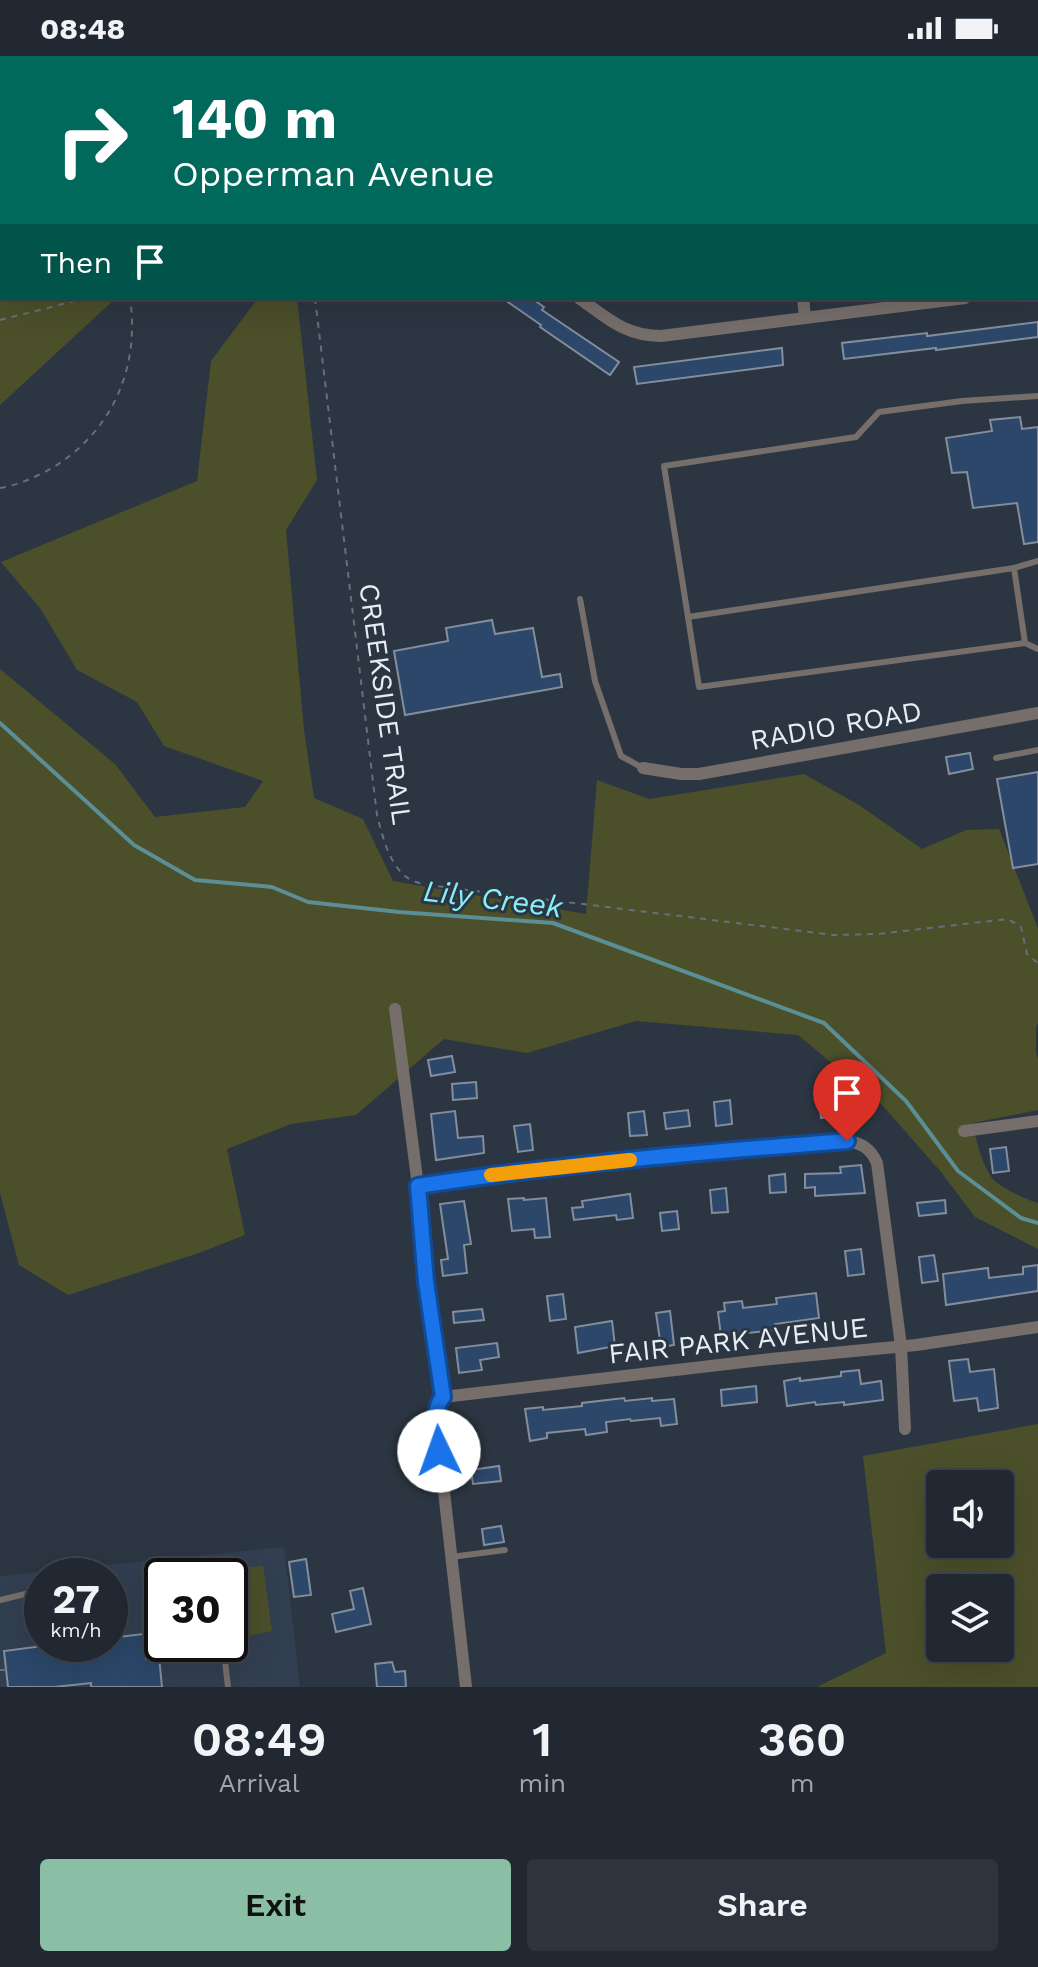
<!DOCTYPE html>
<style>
:root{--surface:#212832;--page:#2d343e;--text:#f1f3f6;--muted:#a2a6ac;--line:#3e444d;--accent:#8abfa5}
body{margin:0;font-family:"Work Sans",sans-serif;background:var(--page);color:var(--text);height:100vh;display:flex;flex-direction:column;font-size:30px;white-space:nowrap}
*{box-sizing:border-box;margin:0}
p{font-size:26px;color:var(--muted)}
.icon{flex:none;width:44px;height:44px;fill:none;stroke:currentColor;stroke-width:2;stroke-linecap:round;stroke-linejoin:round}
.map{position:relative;height:1631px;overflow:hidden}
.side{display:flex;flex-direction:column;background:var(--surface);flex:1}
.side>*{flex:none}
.top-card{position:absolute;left:0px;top:0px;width:1038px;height:244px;box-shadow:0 8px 32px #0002,0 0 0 2px var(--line);background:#00695c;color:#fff;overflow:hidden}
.fabs{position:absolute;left:926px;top:1414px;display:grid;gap:16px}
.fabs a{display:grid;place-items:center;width:88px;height:88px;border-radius:8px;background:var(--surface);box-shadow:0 8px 32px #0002,0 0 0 2px var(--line);font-size:40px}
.speed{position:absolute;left:24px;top:1502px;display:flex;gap:16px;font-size:40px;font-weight:700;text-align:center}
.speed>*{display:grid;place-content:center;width:104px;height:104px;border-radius:50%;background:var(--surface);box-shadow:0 8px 32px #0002,0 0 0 2px var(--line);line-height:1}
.speed small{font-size:20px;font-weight:400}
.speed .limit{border:4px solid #111;border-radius:12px;background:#fff;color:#111}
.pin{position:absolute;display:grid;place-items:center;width:68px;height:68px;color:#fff;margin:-82px -34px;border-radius:50% 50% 50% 0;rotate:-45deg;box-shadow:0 0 8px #0007}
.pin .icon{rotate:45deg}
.me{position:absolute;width:88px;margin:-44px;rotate:357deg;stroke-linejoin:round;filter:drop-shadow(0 0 6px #0008)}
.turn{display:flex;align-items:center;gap:28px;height:168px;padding:0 40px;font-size:36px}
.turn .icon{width:104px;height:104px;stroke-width:2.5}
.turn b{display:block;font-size:56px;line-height:68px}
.then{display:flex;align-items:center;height:76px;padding:0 40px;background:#0003;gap:16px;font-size:30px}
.eta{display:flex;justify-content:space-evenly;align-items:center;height:136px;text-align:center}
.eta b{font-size:48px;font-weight:600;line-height:56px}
.action{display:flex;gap:16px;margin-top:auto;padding:16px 40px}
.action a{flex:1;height:92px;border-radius:8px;background:var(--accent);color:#111;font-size:32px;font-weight:600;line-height:92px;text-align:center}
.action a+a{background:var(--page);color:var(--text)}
.status{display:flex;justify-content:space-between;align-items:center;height:56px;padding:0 40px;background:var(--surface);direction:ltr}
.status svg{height:22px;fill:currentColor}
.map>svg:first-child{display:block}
.built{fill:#323f51;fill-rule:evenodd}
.green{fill:#4b4f2a;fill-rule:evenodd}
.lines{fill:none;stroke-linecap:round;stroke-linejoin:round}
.stream{stroke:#5b8e95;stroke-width:4}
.building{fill:#2c476a;stroke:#838e9d;stroke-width:2}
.path{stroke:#666f7a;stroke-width:2;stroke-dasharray:6 6;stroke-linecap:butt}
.lane{stroke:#766e6a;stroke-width:6}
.street{stroke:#766e6a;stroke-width:12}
.route-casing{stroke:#114b97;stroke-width:20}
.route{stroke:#1a73e8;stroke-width:14}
.slow{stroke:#f59e0b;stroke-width:14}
.labels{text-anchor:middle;stroke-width:6;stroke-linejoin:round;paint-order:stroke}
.street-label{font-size:28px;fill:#e7edf5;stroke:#2c3642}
.water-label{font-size:30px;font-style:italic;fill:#86effa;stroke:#2c3642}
</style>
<div class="status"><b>08:48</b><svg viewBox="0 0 49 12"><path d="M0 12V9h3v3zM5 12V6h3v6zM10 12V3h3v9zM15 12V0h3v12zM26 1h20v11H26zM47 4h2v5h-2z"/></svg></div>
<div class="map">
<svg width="1038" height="1631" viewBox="0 0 1038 1631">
<rect width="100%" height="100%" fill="#2c3642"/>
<path class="built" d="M284,1491L300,1631H0V1520ZM42,1520H110V1588H42ZM162,1520H230V1588H162Z"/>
<g class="green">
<polygon points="95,0 262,0 262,2 97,2"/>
<polygon points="0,48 2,49 2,242 116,242 0,349"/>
<path d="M258,242H297L317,424L286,474L304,674L314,742L363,763L393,825L586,858L597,724L649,743L804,718L859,749L922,793L966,774L999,773L1038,872V967L1036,971V997L1038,1003V1054L973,1067C975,1082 983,1110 992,1122C999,1131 1027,1144 1038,1147V1193L975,1161L941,1116L882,1049L798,979L636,965L527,997L444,983L356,1059L291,1068L227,1093L245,1179L199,1197L68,1239L19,1209L0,1137V613L115,708L155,761L245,751L263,725L164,690L137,646L77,614L40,552L1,506L197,425L211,305Z"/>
<path d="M1038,1368V1631H817L886,1597L863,1400ZM940,1428H1000V1488H940ZM940,1532H1000V1592H940Z"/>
<polygon points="228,1506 239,1512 263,1510 272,1575 238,1582 230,1572 230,1520 217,1520 213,1510"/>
<polygon points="162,1565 162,1588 201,1588 192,1594 145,1603 143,1578 151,1566"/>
</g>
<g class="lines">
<polyline class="stream" points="0,667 134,789 195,824 272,831 308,846 399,856 553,867 824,967 906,1045 958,1115 1021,1162 1038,1167"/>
</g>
<g class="building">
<polygon points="502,242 531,242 544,251 542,254 619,306 610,319 540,271 541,269"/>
<polygon points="1038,266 1038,281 936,294 936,292 844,303 842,287 927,277 927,280"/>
<polygon points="782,292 783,309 637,328 634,311"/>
<polygon points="1020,361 1022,373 1038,371 1038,486 1024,488 1017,447 973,452 967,416 952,417 946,382 992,375 990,364"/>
<polygon points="492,564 495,578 533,572 542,621 560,618 562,631 405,659 394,595 448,585 446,572"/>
<polygon points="970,697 973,713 949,718 946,701"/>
<polygon points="1038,716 1038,808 1013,812 997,723"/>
<polygon points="452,1000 455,1016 431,1020 428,1004"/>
<polygon points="838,1024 842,1060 821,1062 817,1026"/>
<polygon points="476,1026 477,1042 453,1044 452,1028"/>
<polygon points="730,1044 732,1068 716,1070 714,1046"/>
<polygon points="688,1054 690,1070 666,1073 664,1057"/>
<polygon points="455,1055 458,1082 483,1080 484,1097 436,1104 431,1058"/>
<polygon points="644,1055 647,1079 630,1080 628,1057"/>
<polygon points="530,1068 533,1094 518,1096 514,1070"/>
<polygon points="1006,1091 1009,1115 993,1117 990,1093"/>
<polygon points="861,1109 865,1137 815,1140 815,1131 805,1132 805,1118 841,1117 840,1111"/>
<polygon points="785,1118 786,1136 770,1137 769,1120"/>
<polygon points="726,1132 728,1156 712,1157 710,1134"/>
<polygon points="630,1138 633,1162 617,1164 616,1159 574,1164 572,1152 583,1151 582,1145"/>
<polygon points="524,1142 524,1144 546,1142 550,1181 535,1182 534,1173 512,1175 508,1143"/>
<polygon points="945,1144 946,1157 919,1160 917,1147"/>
<polygon points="464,1145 471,1188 464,1189 467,1217 443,1220 441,1204 448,1203 440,1148"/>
<polygon points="677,1155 679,1173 662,1175 660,1157"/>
<polygon points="861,1193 864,1218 848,1220 845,1195"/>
<polygon points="934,1199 938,1225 922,1227 919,1201"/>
<polygon points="1038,1209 1038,1235 946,1249 943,1218 988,1212 989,1222 1023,1218 1023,1211"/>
<polygon points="816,1237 819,1262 775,1268 775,1274 721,1280 718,1256 725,1255 724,1247 742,1245 743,1252 777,1248 776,1242"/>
<polygon points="563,1238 566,1263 550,1265 547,1240"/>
<polygon points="482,1253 484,1264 454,1267 453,1256"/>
<polygon points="670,1255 674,1289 661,1291 656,1257"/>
<polygon points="612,1265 615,1290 578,1297 575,1271"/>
<polygon points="497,1287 499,1301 480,1304 482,1314 459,1317 456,1292"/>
<polygon points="968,1303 970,1316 994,1313 998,1352 979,1355 977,1342 954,1345 949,1305"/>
<polygon points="859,1314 861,1328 881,1325 883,1344 844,1349 844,1346 816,1349 815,1346 787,1350 784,1325 800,1322 800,1325 841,1320 841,1316"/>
<polygon points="756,1330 757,1346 722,1350 721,1334"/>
<polygon points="624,1342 625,1345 652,1342 652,1345 674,1343 677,1368 661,1370 660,1362 631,1365 630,1363 606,1366 607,1376 586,1379 585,1373 547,1377 547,1382 530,1385 525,1353 543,1351 543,1354 582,1350 582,1347"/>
<polygon points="499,1410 501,1425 473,1428 471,1414"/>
<polygon points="501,1470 504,1486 484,1489 482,1473"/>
<polygon points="306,1503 311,1539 294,1541 289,1506"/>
<polygon points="363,1532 371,1568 336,1576 332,1558 354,1553 350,1535"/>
<polygon points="143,1578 146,1603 159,1601 162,1631 91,1631 91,1627 54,1631 8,1631 4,1595 58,1588 110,1588 110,1582"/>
<polygon points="392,1606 395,1616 405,1615 406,1631 377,1631 375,1608"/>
</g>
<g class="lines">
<g class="path">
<polyline points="82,0 84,2"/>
<polyline points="0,111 2,111"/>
<path d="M315,242L377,759C383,782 391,818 416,826C422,828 430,829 436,830L834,879L878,878L1008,863L1021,871L1027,898L1038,907"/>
<polyline points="0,264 87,242"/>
<path d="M0,432C18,429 36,421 52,412C113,375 140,311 130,242"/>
<polyline points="0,1614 6,1614"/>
</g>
<g class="lane">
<polyline points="1038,340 962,345 879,356 856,381 664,410 688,561 1014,512 1038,505"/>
<polyline points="1014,512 1025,587 1038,593"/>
<polyline points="580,543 595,625 621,700 643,712"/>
<polyline points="688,561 699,631 1025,587"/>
<polyline points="996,702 1038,694"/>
<polyline points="451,1501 505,1494"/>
<polyline points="0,1544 42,1534"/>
<polyline points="223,1588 228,1631"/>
</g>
<g class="street">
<polyline points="353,0 354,2"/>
<polyline points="552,0 555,2"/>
<polyline points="774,0 774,2"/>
<polyline points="1036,86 1038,86"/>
<polyline points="1036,234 1038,233"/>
<path d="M579,242C607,262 625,280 661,280L965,242"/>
<polyline points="803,242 805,261"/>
<polyline points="643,712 681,718 699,718 1038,657"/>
<polyline points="395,953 418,1130 426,1226 443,1341 438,1346 436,1364 466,1631"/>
<polyline points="964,1075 1038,1065"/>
<path d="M418,1130C561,1108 704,1097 847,1085C862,1087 871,1093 877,1107L901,1290L905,1373"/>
<polyline points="443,1341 771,1303 916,1289 1038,1271"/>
</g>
</g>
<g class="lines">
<defs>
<path id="route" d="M439,1395C437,1379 431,1354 443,1341L426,1226L418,1130C561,1108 704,1096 847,1085"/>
</defs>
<use href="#route" class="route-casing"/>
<use href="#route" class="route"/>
<polyline class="slow" points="491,1119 630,1104"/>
</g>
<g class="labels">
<g class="street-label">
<text transform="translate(386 648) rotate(82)" y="10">CREEKSIDE TRAIL</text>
<text transform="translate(836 669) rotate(-10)" y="10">RADIO ROAD</text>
<text transform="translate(738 1284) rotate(-6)" y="10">FAIR PARK AVENUE</text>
</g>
<g class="water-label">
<text transform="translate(493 843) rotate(7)" y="10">Lily Creek</text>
</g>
</g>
</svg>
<div class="fabs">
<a><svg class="icon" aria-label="sound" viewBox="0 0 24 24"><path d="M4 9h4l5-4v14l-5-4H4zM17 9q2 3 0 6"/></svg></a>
<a><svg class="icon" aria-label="layers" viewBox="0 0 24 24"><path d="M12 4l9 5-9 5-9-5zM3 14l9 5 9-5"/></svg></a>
</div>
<div class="speed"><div>27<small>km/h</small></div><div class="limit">30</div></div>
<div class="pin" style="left:847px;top:1085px;background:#d93025"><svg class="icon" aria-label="arrive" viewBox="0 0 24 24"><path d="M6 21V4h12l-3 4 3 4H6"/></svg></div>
<svg class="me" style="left:439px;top:1395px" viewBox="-20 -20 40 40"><circle r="19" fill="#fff"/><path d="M0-13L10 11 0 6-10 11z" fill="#1a73e8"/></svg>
<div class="top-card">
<div class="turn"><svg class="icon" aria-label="right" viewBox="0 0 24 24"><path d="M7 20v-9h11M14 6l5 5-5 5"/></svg><div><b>140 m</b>Opperman Avenue</div></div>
<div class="then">Then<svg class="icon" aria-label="arrive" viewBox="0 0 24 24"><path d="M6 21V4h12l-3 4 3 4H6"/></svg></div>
</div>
</div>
<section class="side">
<div class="eta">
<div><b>08:49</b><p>Arrival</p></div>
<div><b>1</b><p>min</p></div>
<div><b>360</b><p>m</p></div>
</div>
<div class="action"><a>Exit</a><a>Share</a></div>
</section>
